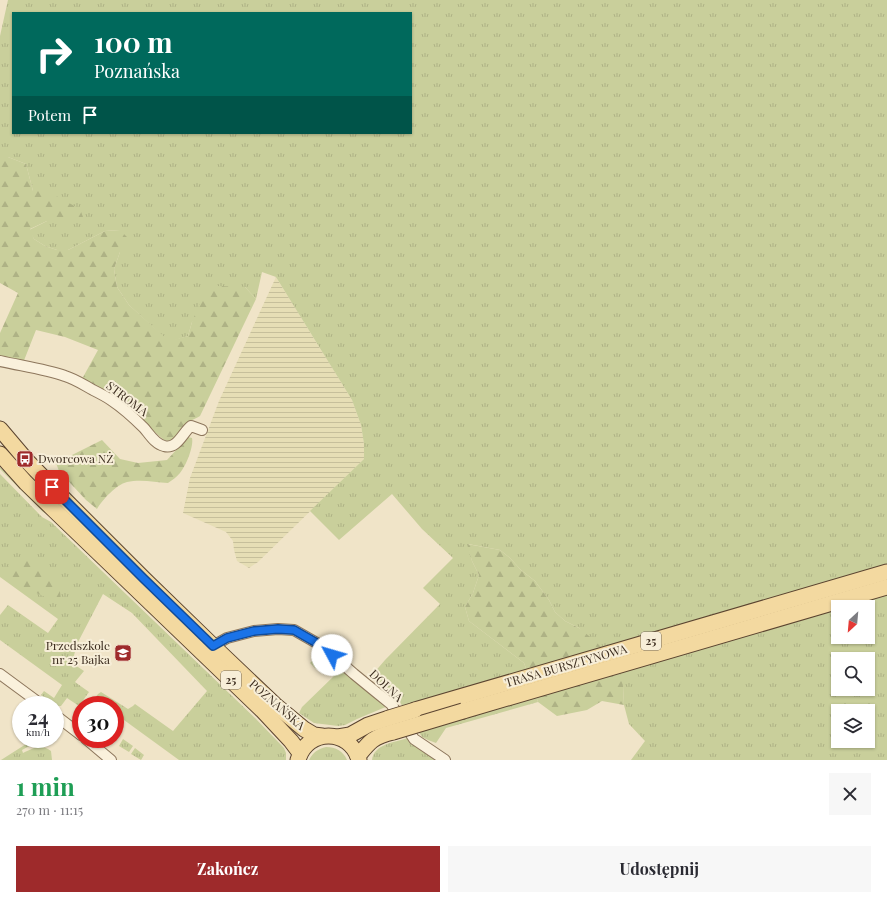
<!DOCTYPE html>
<html lang="pl">
<meta charset="utf-8">
<style>
:root{--surface:#fff;--page:#f7f7f7;--text:#2b2b33;--muted:#7c7c81;--accent:#9e2a2b}
body{margin:0;font-family:"Playfair Display",serif;background:var(--page);color:var(--text);height:100vh;display:flex;flex-direction:column;font-size:15px;white-space:nowrap}
*{box-sizing:border-box;margin:0}
p{font-size:13px;color:var(--muted)}
.icon{flex:none;width:22px;height:22px;fill:none;stroke:currentColor;stroke-width:2;stroke-linecap:round;stroke-linejoin:round}
.map{position:relative;height:760px;overflow:hidden}
.drawer{display:flex;flex-direction:column;background:var(--surface);flex:1}
.drawer>*{flex:none}
.banner{position:absolute;left:12px;top:12px;width:400px;height:122px;border-radius:0px;box-shadow:0 1px 3px #0004;background:#00695c;color:#fff;overflow:hidden}
.needle{width:26px;rotate:206deg}
.tools{position:absolute;left:831px;top:600px;display:grid;gap:8px}
.tools a{display:grid;place-items:center;width:44px;height:44px;border-radius:0px;background:var(--surface);box-shadow:0 1px 3px #0004;font-size:20px}
.speed{position:absolute;left:12px;top:696px;display:flex;gap:8px;font-size:20px;font-weight:700;text-align:center}
.speed>*{display:grid;place-content:center;width:52px;height:52px;border-radius:50%;background:var(--surface);box-shadow:0 1px 3px #0004;line-height:1}
.speed small{font-size:10px;font-weight:400}
.speed .limit{border:6px solid #d22;background:#fff;color:#111}
.pin{position:absolute;display:grid;place-items:center;width:34px;height:34px;color:#fff;margin:-17px;border-radius:8px;box-shadow:0 2px 6px #0006}
.me{position:absolute;width:44px;margin:-22px;rotate:309deg;stroke-linejoin:round;filter:drop-shadow(0 0 3px #0008)}
.turn{display:flex;align-items:center;gap:14px;height:84px;padding:0 16px;font-size:18px}
.turn .icon{width:52px;height:52px;stroke-width:2.5}
.turn b{display:block;font-size:28px;line-height:34px}
.then{display:flex;align-items:center;height:38px;padding:0 16px;background:#0003;gap:8px;font-size:15px}
.round{display:grid;place-items:center;flex:none;width:42px;height:42px;border-radius:0px;background:var(--page)}
.head{display:flex;align-items:center;justify-content:space-between;height:68px;padding:0 16px}
h1{font-size:24px;font-weight:700;line-height:30px;color:#1e9e55}
.button{display:flex;gap:8px;margin-top:auto;padding:8px 16px}
.button a{flex:1;height:46px;border-radius:0px;background:var(--accent);color:#fff;font-size:16px;font-weight:700;line-height:46px;text-align:center}
.button a+a{background:var(--page);color:var(--text)}
.map>svg:first-child{display:block}
.farmland{fill:url(#farmland-rules)}
.grass{fill:url(#grass-tufts);fill-rule:evenodd}
.forest{fill:url(#forest-firs)}
.lines{fill:none;stroke-linecap:round;stroke-linejoin:round}
.street-casing{stroke:#8d765c;stroke-width:12}
.primary-casing{stroke:#5b4430;stroke-width:17}
.street{stroke:#faf1dc;stroke-width:10}
.primary{stroke:#f3d9a0;stroke-width:15}
.primary-bridge-casing{stroke:#5b4430;stroke-width:17;stroke-linecap:butt}
.primary-bridge{stroke:#f3d9a0;stroke-width:15}
.route-casing{stroke:#114b97;stroke-width:10}
.route{stroke:#1a73e8;stroke-width:7}
.labels{text-anchor:middle;stroke-width:4;stroke-linejoin:round;paint-order:stroke}
.shield{fill:#f7eed8;stroke:#756857;stroke-width:1}
.shield-label{font-size:11px;font-weight:bold;fill:#3d2e20}
.street-label{font-size:12px;fill:#3d2e20;stroke:#f7eed8}
.poi-label{font-size:12px;fill:#3d2e20;stroke:#f7eed8;text-anchor:start}
</style>
<div class="map">
<svg width="887" height="760" viewBox="0 0 887 760">
<defs>
<pattern id="farmland-rules" width="6" height="5" patternUnits="userSpaceOnUse"><rect width="6" height="5" fill="#e6deb5"/><path d="M0 2.5h6" fill="none" stroke="#c6bf9b"/></pattern>
<pattern id="grass-tufts" width="24" height="20" patternUnits="userSpaceOnUse"><rect width="24" height="20" fill="#c9cf9b"/><path d="M3 7l-1-3M5 7V3M7 7l1-3M15 17l-1-3M17 17v-4M19 17l1-3" fill="none" stroke="#aeb285"/></pattern>
<pattern id="forest-firs" width="22" height="20" patternUnits="userSpaceOnUse"><rect width="22" height="20" fill="#c9cf9b"/><path d="M5 1l3.5 6h-7zM16 11l3.5 6h-7z" fill="#aeb285"/></pattern>
</defs>
<rect width="100%" height="100%" fill="#f0e4c8"/>
<polygon class="farmland" points="276,277 352,400 361,425 364,444 364,459 258,562 249,568 237,561 234,550 233,541 226,532 183,513 190,478 219,401"/>
<g class="grass">
<path d="M8,0H887V760H631L645,741L629,724L624,705L623,686L579,628L565,621L555,612L549,600L535,581L521,570L510,558L500,550L468,544L472,561L479,575L473,593L465,607L469,621L524,663L538,702L446,728L436,743L428,740L422,737L396,696L380,683L372,679L373,674L385,660L440,604L423,588L453,558L422,529L392,494L339,540L310,511L364,459V444L361,425L352,400L276,277L262,272L256,299L245,287L192,322L188,336L169,342L129,305L117,287L114,269L120,252V230L105,231L68,250H57L45,246L34,239L29,230L47,221H69L33,191L26,164L8,157H0V36ZM13,13H411V133H13ZM838,607H868V637H838ZM838,659H868V689H838ZM838,711H868V741H838Z"/>
<polygon points="0,467 53,517 43,512 0,469"/>
<polygon points="0,474 42,517 51,522 256,719 284,748 286,753 286,760 179,760 124,720 121,717 115,726 115,705 90,705 98,694 101,692 128,709 133,706 135,704 173,731 207,691 132,613 103,594 77,644 72,663 84,671 75,682 89,692 79,706 67,698 61,706 57,706 41,695 44,691 54,698 62,685 0,640 0,615 8,605 48,633 58,619 0,577"/>
<polygon points="322,650 388,706 357,719 345,725 338,726 314,723 299,713 302,707 334,676 324,666 316,669 310,663"/>
<path d="M408,738L439,760H372C374,744 395,742 408,738Z"/>
<path d="M34,739L38,740L43,745L34,746L33,744L22,750L23,753C34,748 40,743 51,751L52,760H1Z"/>
<polygon points="123,739 133,746 129,752 119,746"/>
<path d="M326,747C336,747 343,751 347,760H309C313,752 318,749 326,747Z"/>
<polygon points="135,748 144,755 141,760 131,754"/>
</g>
<g class="forest">
<path d="M0,157H8L26,164L33,191H47L80,209L83,217L69,221H47L30,229L34,239L45,246L57,250H68L105,231L120,230L131,241L127,249L120,252L114,269L117,287L129,305L169,341L188,336L192,322L205,291L216,286L245,287L256,299L200,416C196,419 188,421 186,424C180,430 177,437 170,441L164,440L125,407L82,379L98,350L65,337L36,330L23,363L0,358V333L18,293L0,283Z"/>
<path d="M188,437L192,438C194,446 186,466 180,473C177,477 172,480 168,483C155,482 140,479 127,482C116,485 103,499 97,509L86,500L59,471L56,463L102,440L120,459L138,463L167,460Z"/>
<polygon points="467,544 500,550 510,558 521,570 535,581 549,600 555,612 565,621 579,628 594,640 601,647 621,676 623,686 624,705 602,701 587,710 557,716 538,702 524,663 469,621 465,607 473,593 479,575 472,561"/>
<polygon points="30,555 37,560 54,575 59,584 61,600 60,603 29,590 11,580 5,570 10,564 20,565 26,562 26,557"/>
</g>
<g class="lines">
<defs>
<g id="street">
<path d="M0,361C22,366 45,369 65,376C75,379 84,385 93,390C99,393 105,396 111,400C123,408 134,418 144,428C150,435 155,444 164,446C177,450 183,432 191,426L202,430"/>
<polyline points="213,646 227,638 254,631 278,629 294,630 322,646 354,674 376,692 391,704 414,739 445,760"/>
<polyline points="0,674 42,705"/>
<polyline points="55,715 81,735"/>
<polyline points="86,739 111,760"/>
</g>
<g id="primary">
<polyline points="0,429 28,462 62,497 144,579 213,646 275,705 304,729 314,735 322,736"/>
<polyline points="0,454 26,483 55,511 262,710 291,741 300,753"/>
<polyline points="415,710 887,572"/>
<polyline points="463,711 887,587"/>
<polyline points="338,737 350,735 368,725 389,718"/>
<path d="M358,756C370,741 373,737 393,732"/>
<path d="M298,760C307,728 350,728 359,760"/>
</g>
</defs>
<use href="#street" class="street-casing"/>
<use href="#primary" class="primary-casing"/>
<use href="#street" class="street"/>
<use href="#primary" class="primary"/>
<defs>
<g id="primary-bridge">
<polyline points="389,718 415,710"/>
<polyline points="393,732 463,711"/>
</g>
</defs>
<use href="#primary-bridge" class="primary-bridge-casing"/>
<use href="#primary-bridge" class="primary-bridge"/>
</g>
<g class="lines">
<defs>
<polyline id="route" points="52,487 144,579 213,646 227,638 254,631 278,629 294,630 322,646 332,655"/>
</defs>
<use href="#route" class="route-casing"/>
<use href="#route" class="route"/>
</g>
<defs>
<symbol id="bus-square" viewBox="-11 -11 22 22"><rect x="-9" y="-9" width="18" height="18" rx="4" fill="#9e2a2b" stroke="#f7eed8"/><path d="M-5-6H5V4H4V6H2V4H-2V6H-4V4H-5ZM-3.5-4V0h7V-4ZM-3.5 1.2v1.5H-2V1.2ZM2 1.2v1.5H3.5V1.2Z" fill="#fff"/></symbol>
<symbol id="school-square" viewBox="-11 -11 22 22"><rect x="-9" y="-9" width="18" height="18" rx="4" fill="#9e2a2b" stroke="#f7eed8"/><path d="M0-5L7-2L0 1L-7-2ZM-4 1L0 2.5L4 1V4Q0 6-4 4Z" fill="#fff"/></symbol>
</defs>
<g fill-rule="evenodd">
<use href="#bus-square" x="15" y="449" width="20" height="20"/>
<use href="#school-square" x="113" y="643" width="20" height="20"/>
</g>
<g class="labels">
<g class="shield">
<rect x="641" y="632" width="20" height="18" rx="3"/>
<rect x="221" y="671" width="20" height="18" rx="3"/>
</g>
<g class="shield-label">
<text x="651" y="645">25</text>
<text x="231" y="684">25</text>
</g>
<g class="street-label">
<text transform="translate(127 399) rotate(37)" y="4">STROMA</text>
<text transform="translate(566 666) rotate(-16)" y="4">TRASA BURSZTYNOWA</text>
<text transform="translate(386 686) rotate(43)" y="4">DOLNA</text>
<text transform="translate(277 705) rotate(41)" y="4">POZNAŃSKA</text>
</g>
<g class="poi-label">
<text x="38" y="463">Dworcowa NŻ</text>
<text x="110" y="650" text-anchor="end">Przedszkole<tspan x="110" dy="14">nr 25 Bajka</tspan></text>
</g>
</g>
</svg>
<div class="tools">
<a><svg class="needle" viewBox="-14 -14 28 28"><path d="M0-13l5 13h-10z" fill="#e53935"/><path d="M0 13l5-13h-10z" fill="#7c7c81"/></svg></a>
<a><svg class="icon" aria-label="search" viewBox="0 0 24 24"><circle cx="10" cy="10" r="6"/><path d="M15 15l6 6"/></svg></a>
<a><svg class="icon" aria-label="layers" viewBox="0 0 24 24"><path d="M12 4l9 5-9 5-9-5zM3 14l9 5 9-5"/></svg></a>
</div>
<div class="speed"><div>24<small>km/h</small></div><div class="limit">30</div></div>
<div class="pin" style="left:52px;top:487px;background:#d93025"><svg class="icon" aria-label="arrive" viewBox="0 0 24 24"><path d="M6 21V4h12l-3 4 3 4H6"/></svg></div>
<svg class="me" style="left:332px;top:655px" viewBox="-20 -20 40 40"><circle r="19" fill="#fff"/><path d="M0-13L10 11 0 6-10 11z" fill="#1a73e8"/></svg>
<div class="banner">
<div class="turn"><svg class="icon" aria-label="right" viewBox="0 0 24 24"><path d="M7 20v-9h11M14 6l5 5-5 5"/></svg><div><b>100 m</b>Poznańska</div></div>
<div class="then">Potem<svg class="icon" aria-label="arrive" viewBox="0 0 24 24"><path d="M6 21V4h12l-3 4 3 4H6"/></svg></div>
</div>
</div>
<section class="drawer">
<div class="head"><div><h1>1 min</h1><p>270 m · 11:15</p></div><a class="round"><svg class="icon" aria-label="close" viewBox="0 0 24 24"><path d="M6 6l12 12M18 6L6 18"/></svg></a></div>
<div class="button"><a>Zakończ</a><a>Udostępnij</a></div>
</section>
